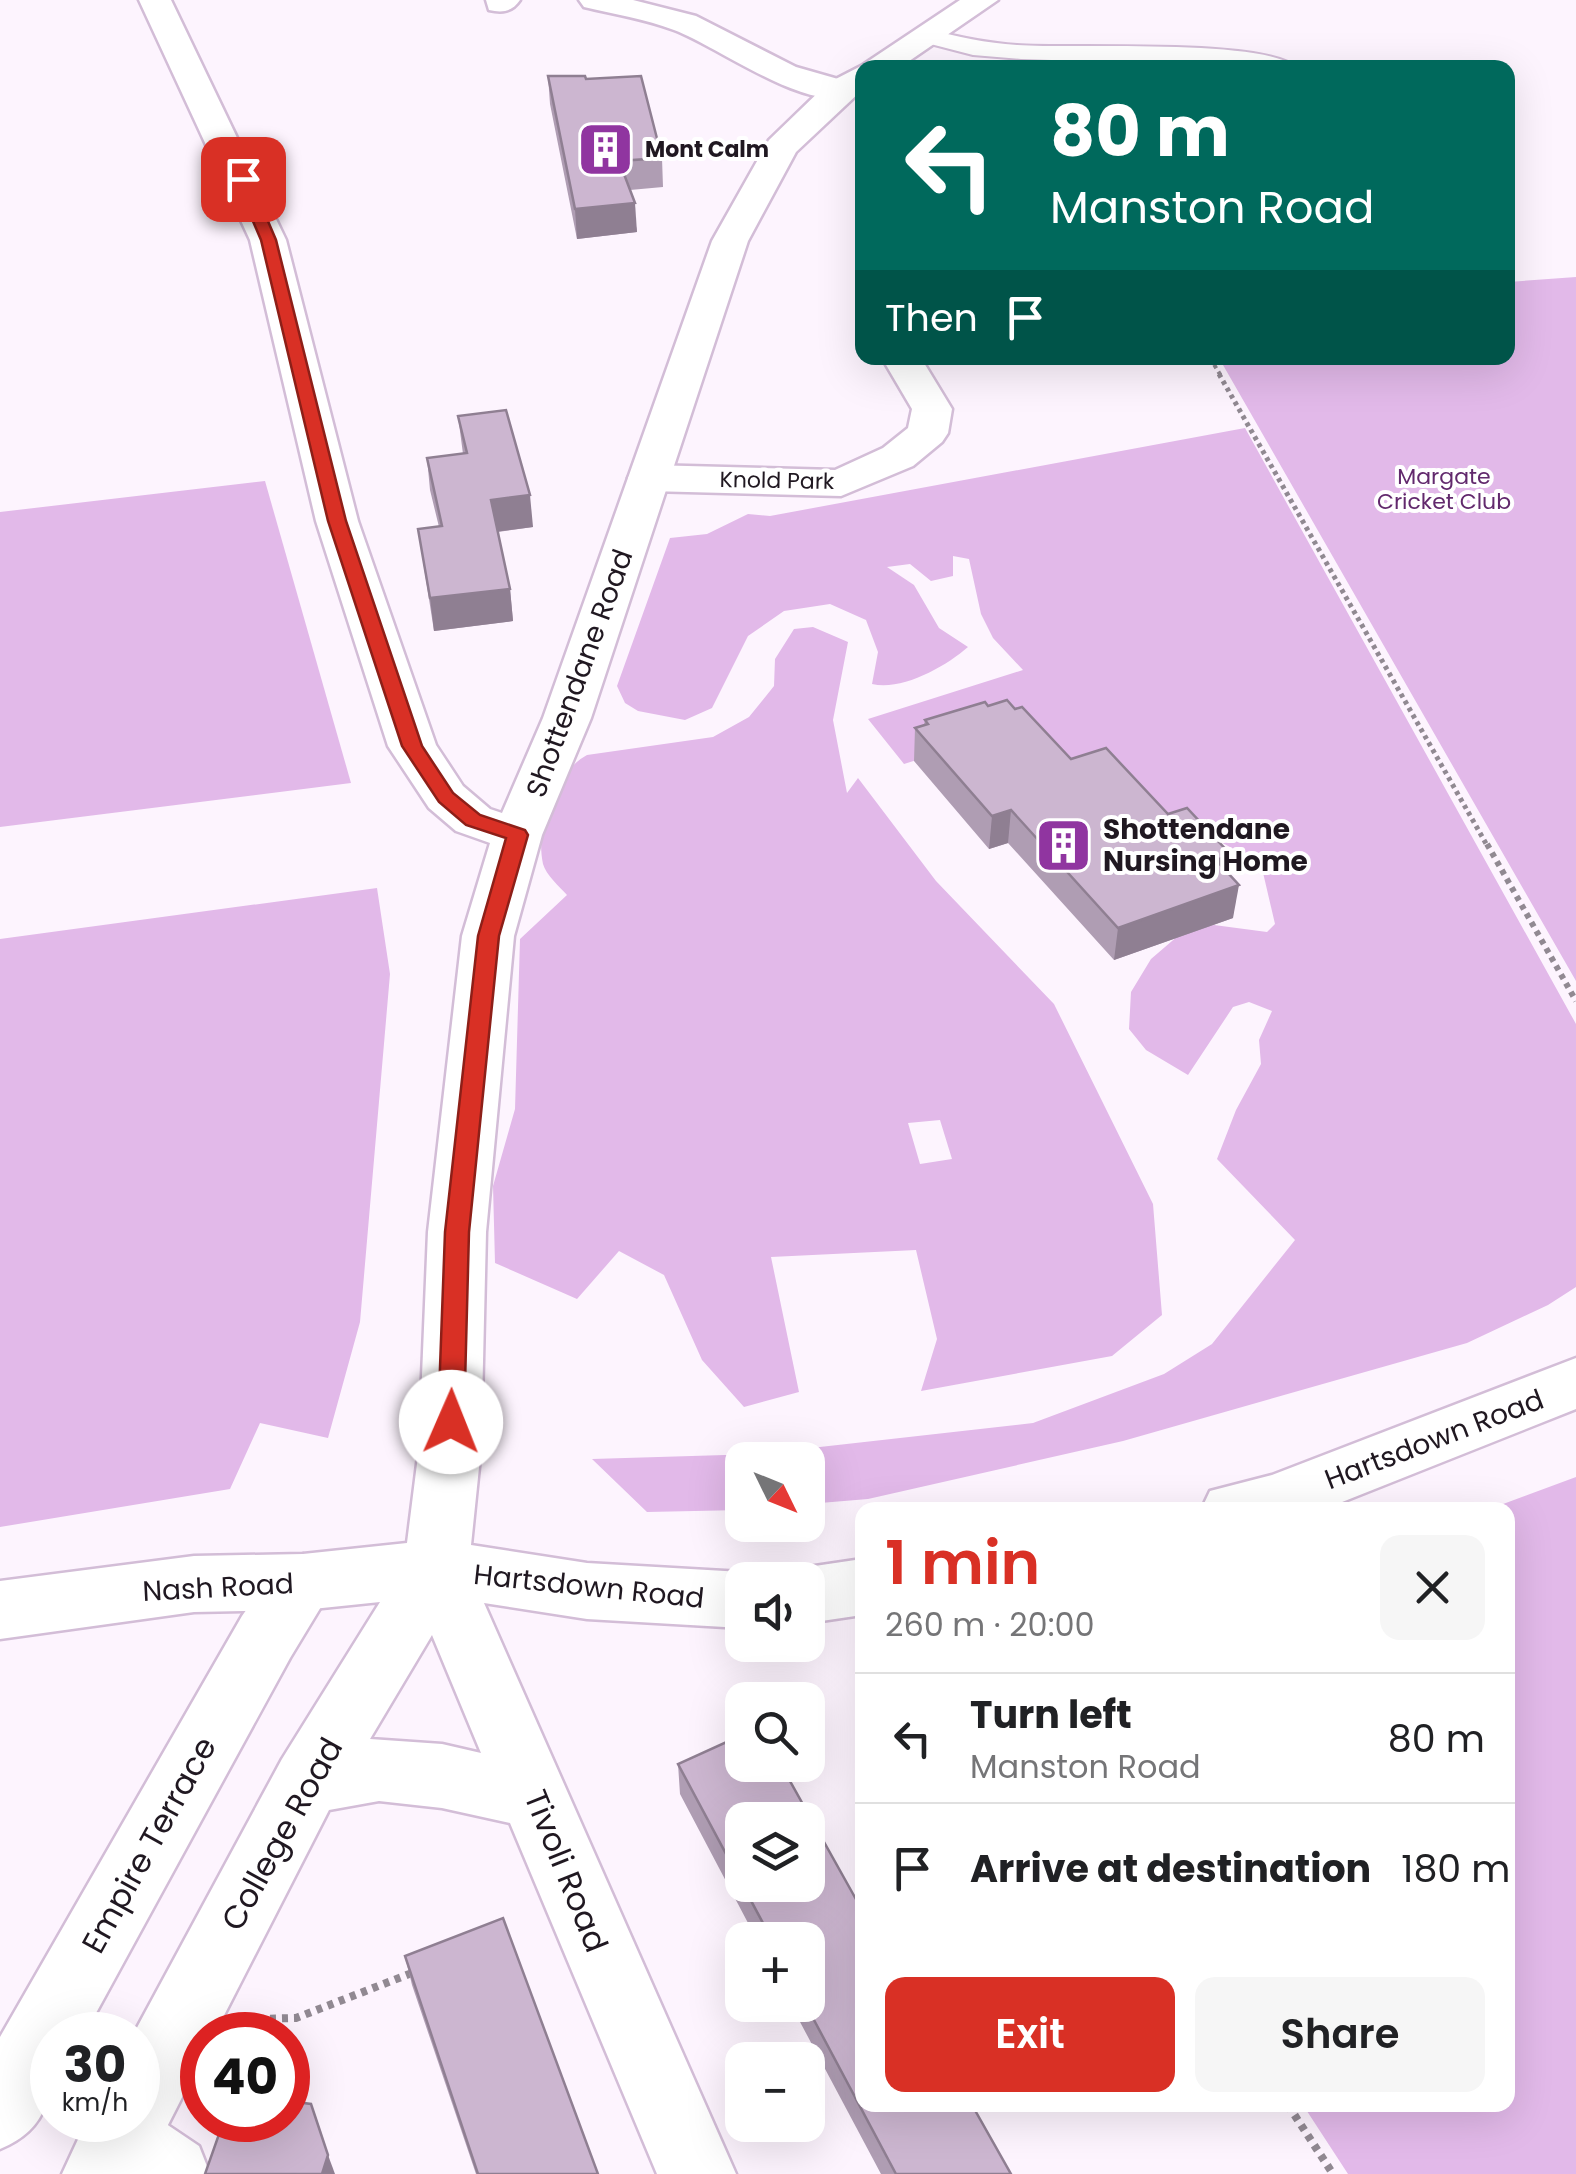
<!DOCTYPE html>
<meta charset="utf-8">
<style>
:root{--surface:#fff;--page:#f6f6f6;--text:#202124;--muted:#757577;--line:#e0e0e0;--accent:#d93025}
body{margin:0;font-family:Poppins,sans-serif;background:var(--page);color:var(--text);height:100vh;display:flex;flex-direction:column;font-size:38px;white-space:nowrap}
*{box-sizing:border-box;margin:0}
p{font-size:32px;color:var(--muted)}
.icon{flex:none;width:55px;height:55px;fill:none;stroke:currentColor;stroke-width:2;stroke-linecap:round;stroke-linejoin:round}
.map{position:relative;flex:1;overflow:hidden}
.sheet{position:absolute;left:855px;top:1502px;width:660px;height:610px;display:flex;flex-direction:column;background:var(--surface);border-radius:20px;box-shadow:0 10px 40px #0002}
.sheet>*{flex:none}
.hud{position:absolute;left:855px;top:60px;width:660px;height:305px;border-radius:20px;box-shadow:0 10px 40px #0002;background:#00695c;color:#fff;overflow:hidden}
.needle{width:65px;rotate:133deg}
.buttons{position:absolute;left:725px;top:1442px;display:grid;gap:20px}
.buttons a{display:grid;place-items:center;width:100px;height:100px;border-radius:20px;background:var(--surface);box-shadow:0 10px 40px #0002;font-size:50px}
.speed{position:absolute;left:30px;top:2012px;display:flex;gap:20px;font-size:50px;font-weight:700;text-align:center}
.speed>*{display:grid;place-content:center;width:130px;height:130px;border-radius:50%;background:var(--surface);box-shadow:0 10px 40px #0002;line-height:1}
.speed small{font-size:25px;font-weight:400}
.speed .limit{border:15px solid #d22;background:#fff;color:#111}
.pin{position:absolute;display:grid;place-items:center;width:85px;height:85px;color:#fff;margin:-42px;border-radius:20px;box-shadow:0 5px 15px #0006}
.me{position:absolute;width:110px;margin:-55px;rotate:1deg;stroke-linejoin:round;filter:drop-shadow(0 0 8px #0008)}
.turn{display:flex;align-items:center;gap:35px;height:210px;padding:0 30px;font-size:45px}
.turn .icon{width:130px;height:130px;stroke-width:2.5}
.turn b{display:block;font-size:70px;line-height:85px}
.then{display:flex;align-items:center;height:95px;padding:0 30px;background:#0003;gap:20px;font-size:38px}
.round{display:grid;place-items:center;flex:none;width:105px;height:105px;border-radius:20px;background:var(--page)}
.head{display:flex;align-items:center;justify-content:space-between;height:170px;padding:0 30px}
h1{font-size:60px;font-weight:600;line-height:75px;color:var(--accent)}
.action{display:flex;gap:20px;margin-top:auto;padding:20px 30px}
.action a{flex:1;height:115px;border-radius:20px;background:var(--accent);color:#fff;font-size:40px;font-weight:600;line-height:115px;text-align:center}
.action a+a{background:var(--page);color:var(--text)}
ul{padding:0;list-style:none}
li{display:flex;align-items:center;gap:30px;height:130px;padding:0 30px;border-top:2px solid var(--line)}
li div{flex:1}
li b{display:block;font-size:38px}
li em{font-style:normal}
.map>svg:first-child{display:block}
.green{fill:#e2b9e9;fill-rule:evenodd}
.lines{fill:none;stroke-linecap:round;stroke-linejoin:round}
.lane-casing{stroke:#d3bdd7;stroke-width:4}
.street-casing{stroke:#d3bdd7;stroke-width:5}
.secondary-casing{stroke:#d3bdd7;stroke-width:5}
.path-far3{stroke:#918992;stroke-width:4;stroke-dasharray:4 4;stroke-linecap:butt}
.path-far2{stroke:#918992;stroke-width:5;stroke-dasharray:4 4;stroke-linecap:butt}
.path-far1{stroke:#918992;stroke-width:6;stroke-dasharray:5 5;stroke-linecap:butt}
.path{stroke:#918992;stroke-width:8;stroke-dasharray:6 6;stroke-linecap:butt}
.lane{fill:#fff;fill-rule:evenodd}
.street{fill:#fff;fill-rule:evenodd}
.secondary{fill:#fff;fill-rule:evenodd}
.wall{fill:#af9db3}
.shaded-wall{fill:#8f7f92}
.building{fill:#ccb6d0;stroke:#8f7f92;stroke-width:2.5;fill-rule:evenodd}
.route{fill:#d93025;stroke:#8d1f18;stroke-width:2.5}
.labels{text-anchor:middle;stroke-width:8;stroke-linejoin:round;paint-order:stroke}
.far-poi-label{font-size:22px;font-weight:bold;fill:#201821;stroke:#fff;text-anchor:start}
.far-park-label{font-size:22px;fill:#62296d;stroke:#fff}
.far-street-label{font-size:22px;fill:#201821;stroke:#fff}
.street-label{font-size:28px;fill:#201821;stroke:#fff}
.poi-label{font-size:28px;font-weight:bold;fill:#201821;stroke:#fff;text-anchor:start}
.near-street-label{font-size:32px;fill:#201821;stroke:#fff}
</style>
<div class="map">
<svg width="1576" height="2174" viewBox="0 0 1576 2174">
<rect width="100%" height="100%" fill="#fdf4fe"/>
<g class="green">
<polygon points="1576,277 1576,981 1219,358 1508,358 1508,282"/>
<path d="M1245,428L1576,1024V1287L1548,1305L1467,1343L1123,1441L868,1499L808,1504V1460H742V1510L647,1512L592,1459L758,1454L1033,1423L1164,1374L1212,1344L1295,1240L1217,1159L1236,1110L1261,1064L1259,1040L1272,1011L1249,1002L1233,1007L1188,1075L1146,1050L1129,1029L1131,992L1151,959L1186,929L1214,925L1267,932L1275,924L1261,864L1186,823L926,757L904,764L868,719L1023,670L993,638L981,614L969,559L953,556V576L931,581L910,564L887,567L914,585L939,628L968,647C945,667 902,691 872,684L878,652L866,620L830,604L784,611L748,636L712,708L685,720L638,711L625,703L617,686L670,538L707,534L748,514L770,516Z"/>
<polygon points="265,481 351,783 0,827 0,512"/>
<path d="M813,627L848,642L833,720L847,793L858,778L936,881L1054,1004L1153,1204L1162,1315L1112,1356L921,1391L937,1339L916,1250L771,1257L799,1392L744,1407L702,1360L664,1275L619,1251L577,1299L495,1263L493,1186L515,1109L520,939L567,895C559,886 546,875 543,864C535,826 553,774 587,755L713,737L749,717L774,686L775,659L794,629ZM940,1120L952,1159L920,1164L908,1123Z"/>
<polygon points="377,888 390,974 360,1322 328,1438 260,1423 230,1489 0,1527 0,939"/>
<polygon points="1576,1477 1576,2174 1348,2174 1303,2105 1508,2105 1508,1510 1487,1510"/>
</g>
<g class="lines">
<defs>
<path id="lane" d="M927,29C958,37 986,43 1017,45C1070,49 1267,38 1297,68L1021,59L973,55L919,41L916,36Z"/>
<g id="street">
<path d="M486,0H520C512,12 502,13 489,10Z"/>
<path d="M579,0H633L696,16L796,67L852,83L857,90L852,97C801,110 721,48 674,30C646,19 613,14 584,7Z"/>
<polygon points="882,358 921,358 952,409 948,433 942,442 913,466 841,496 649,491 634,487 628,478 634,469 649,465 835,470 883,448 908,428 912,409"/>
<path d="M303,1554L326,1562L336,1582L290,1658L84,2035H52C52,2087 54,2127 0,2149V2037L242,1616L280,1562Z"/>
<polygon points="138,2105 199,2146 210,2174 107,2174 93,2163 81,2136 88,2120 138,2120"/>
</g>
<g id="secondary">
<path d="M139,0H171L286,240L358,521L436,745L463,786L490,809L502,813L543,718L712,241L769,140L828,83L861,66L960,0H998L899,68H862V90L796,152L748,241L591,718L542,835L514,936L486,1232L481,1448L471,1545L587,1563L742,1572L765,1580H742V1628L587,1619L484,1603L736,2174H657L510,1823L442,1808L379,1801L329,1810L214,2035H202V2058L143,2174H62L87,2120H138V2035H133L282,1759L380,1602L303,1610L194,1612L0,1639V1581L194,1556L303,1554L407,1543L419,1448L428,1232L462,936L490,843L456,831L429,808L388,746L316,521L250,240ZM432,1635L481,1753L442,1744L370,1739Z"/>
<polygon points="1576,1358 1576,1409 1322,1510 1201,1510 1210,1491 1272,1475"/>
<polygon points="862,1559 862,1615 808,1623 808,1580 782,1580 785,1575 808,1567"/>
</g>
</defs>
<use href="#lane" class="lane-casing"/>
<use href="#street" class="street-casing"/>
<use href="#secondary" class="secondary-casing"/>
<polyline class="path-far3" points="1210,358 1221,376"/>
<polyline class="path-far2" points="1219,374 1488,847"/>
<polyline class="path-far1" points="1487,844 1576,1001"/>
<g class="path">
<polyline points="258,2019 296,2018 417,1971"/>
<polyline points="1288,2105 1333,2174"/>
</g>
<use href="#lane" class="lane"/>
<use href="#street" class="street"/>
<use href="#secondary" class="secondary"/>
</g>
<g class="wall">
<polygon points="548,76 586,79 662,158 663,187 630,190 637,232 577,239 550,104"/>
<polygon points="458,416 533,527 498,532 510,589 513,621 434,631 418,529 439,527 430,490 427,458 463,454"/>
<polygon points="988,706 1015,709 1071,759 1168,814 1228,873 1233,918 1114,960 1008,843 989,849 914,761 915,728 924,725 925,720"/>
<polygon points="678,1764 1011,2174 881,2174 791,2005 808,2005 808,1940 757,1940 680,1794"/>
<polygon points="405,1956 598,2174 476,2174 412,1985"/>
</g>
<g class="shaded-wall">
<polygon points="635,203 637,232 577,239 575,209"/>
<polygon points="530,495 533,527 494,532 491,500"/>
<polygon points="510,589 513,621 434,631 430,598"/>
<polygon points="1011,810 1008,843 989,849 992,816"/>
<polygon points="1231,855 1226,888 1216,860"/>
<polygon points="1239,885 1233,918 1114,960 1118,928"/>
<polygon points="328,2155 335,2174 322,2174"/>
</g>
<g class="building">
<polygon points="548,76 585,76 586,79 641,76 662,158 619,161 635,203 575,209"/>
<polygon points="506,410 530,495 491,500 510,589 430,598 418,529 442,526 427,458 467,453 458,416"/>
<polygon points="1007,700 1015,709 1022,707 1071,759 1106,748 1168,814 1187,808 1231,855 1216,860 1239,885 1118,928 1011,810 992,816 915,728 928,724 925,720 985,702 988,706"/>
<path d="M742,1735V1765H781L862,1910V2105H972L1011,2174H896L806,2005L808,1940H772L678,1764ZM742,1820H808V1885H742Z"/>
<polygon points="503,1918 598,2174 478,2174 405,1956"/>
<polygon points="288,2101 311,2104 328,2155 322,2174 205,2174 224,2120 288,2120"/>
</g>
<polygon class="route" points="243,175 250,179 276,240 346,521 422,746 453,793 480,815 525,830 528,835 499,936 469,1232 464,1422 460,1429 451,1432 442,1429 438,1422 445,1232 478,936 506,838 466,825 439,802 402,746 328,521 261,240 235,179"/>
<defs>
<symbol id="building-square" viewBox="-11 -11 22 22"><rect x="-9" y="-9" width="18" height="18" rx="4" fill="#9035a0" stroke="#fff"/><path d="M-4-6H4V6H1V3H-1V6H-4ZM-2.5-4.3h1.7v1.8h-1.7ZM.8-4.3h1.7v1.8H.8ZM-2.5-1h1.7V.8h-1.7ZM.8-1h1.7V.8H.8Z" fill="#fff"/></symbol>
</defs>
<g fill-rule="evenodd">
<use href="#building-square" x="574" y="118" width="63" height="63"/>
<use href="#building-square" x="1032" y="814" width="63" height="63"/>
</g>
<g class="labels">
<g class="far-poi-label">
<text x="645" y="157">Mont Calm</text>
</g>
<g class="far-park-label">
<text x="1444" y="484">Margate<tspan x="1444" dy="25">Cricket Club</tspan></text>
</g>
<g class="far-street-label">
<text transform="translate(777 480) rotate(1)" y="8">Knold Park</text>
</g>
<g class="street-label">
<text transform="translate(579 673) rotate(-70)" y="10">Shottendane Road</text>
<text transform="translate(1434 1439) rotate(-21)" y="10">Hartsdown Road</text>
<text transform="translate(589 1586) rotate(6)" y="10">Hartsdown Road</text>
<text transform="translate(218 1587) rotate(-3)" y="10">Nash Road</text>
</g>
<g class="poi-label">
<text x="1103" y="839">Shottendane<tspan x="1103" dy="32">Nursing Home</tspan></text>
</g>
<g class="near-street-label">
<text transform="translate(282 1834) rotate(-61)" y="11">College Road</text>
<text transform="translate(149 1845) rotate(-61)" y="11">Empire Terrace</text>
<text transform="translate(566 1871) rotate(68)" y="11">Tivoli Road</text>
</g>
</g>
</svg>
<div class="buttons">
<a><svg class="needle" viewBox="-14 -14 28 28"><path d="M0-13l5 13h-10z" fill="#e53935"/><path d="M0 13l5-13h-10z" fill="#757577"/></svg></a>
<a><svg class="icon" aria-label="sound" viewBox="0 0 24 24"><path d="M4 9h4l5-4v14l-5-4H4zM17 9q2 3 0 6"/></svg></a>
<a><svg class="icon" aria-label="search" viewBox="0 0 24 24"><circle cx="10" cy="10" r="6"/><path d="M15 15l6 6"/></svg></a>
<a><svg class="icon" aria-label="layers" viewBox="0 0 24 24"><path d="M12 4l9 5-9 5-9-5zM3 14l9 5 9-5"/></svg></a>
<a>+</a>
<a>−</a>
</div>
<div class="speed"><div>30<small>km/h</small></div><div class="limit">40</div></div>
<div class="pin" style="left:243px;top:179px;background:#d93025"><svg class="icon" aria-label="arrive" viewBox="0 0 24 24"><path d="M6 21V4h12l-3 4 3 4H6"/></svg></div>
<svg class="me" style="left:451px;top:1422px" viewBox="-20 -20 40 40"><circle r="19" fill="#fff"/><path d="M0-13L10 11 0 6-10 11z" fill="#d93025"/></svg>
<div class="hud">
<div class="turn"><svg class="icon" aria-label="left" viewBox="0 0 24 24"><path d="M17 20v-9H6M10 6l-5 5 5 5"/></svg><div><b>80 m</b>Manston Road</div></div>
<div class="then">Then<svg class="icon" aria-label="arrive" viewBox="0 0 24 24"><path d="M6 21V4h12l-3 4 3 4H6"/></svg></div>
</div>
<section class="sheet">
<div class="head"><div><h1>1 min</h1><p>260 m · 20:00</p></div><a class="round"><svg class="icon" aria-label="close" viewBox="0 0 24 24"><path d="M6 6l12 12M18 6L6 18"/></svg></a></div>
<ul>
<li><svg class="icon" aria-label="left" viewBox="0 0 24 24"><path d="M17 20v-9H6M10 6l-5 5 5 5"/></svg><div><b>Turn left</b><p>Manston Road</p></div><em>80 m</em></li>
<li><svg class="icon" aria-label="arrive" viewBox="0 0 24 24"><path d="M6 21V4h12l-3 4 3 4H6"/></svg><div><b>Arrive at destination</b></div><em>180 m</em></li>
</ul>
<div class="action"><a>Exit</a><a>Share</a></div>
</section>
</div>
